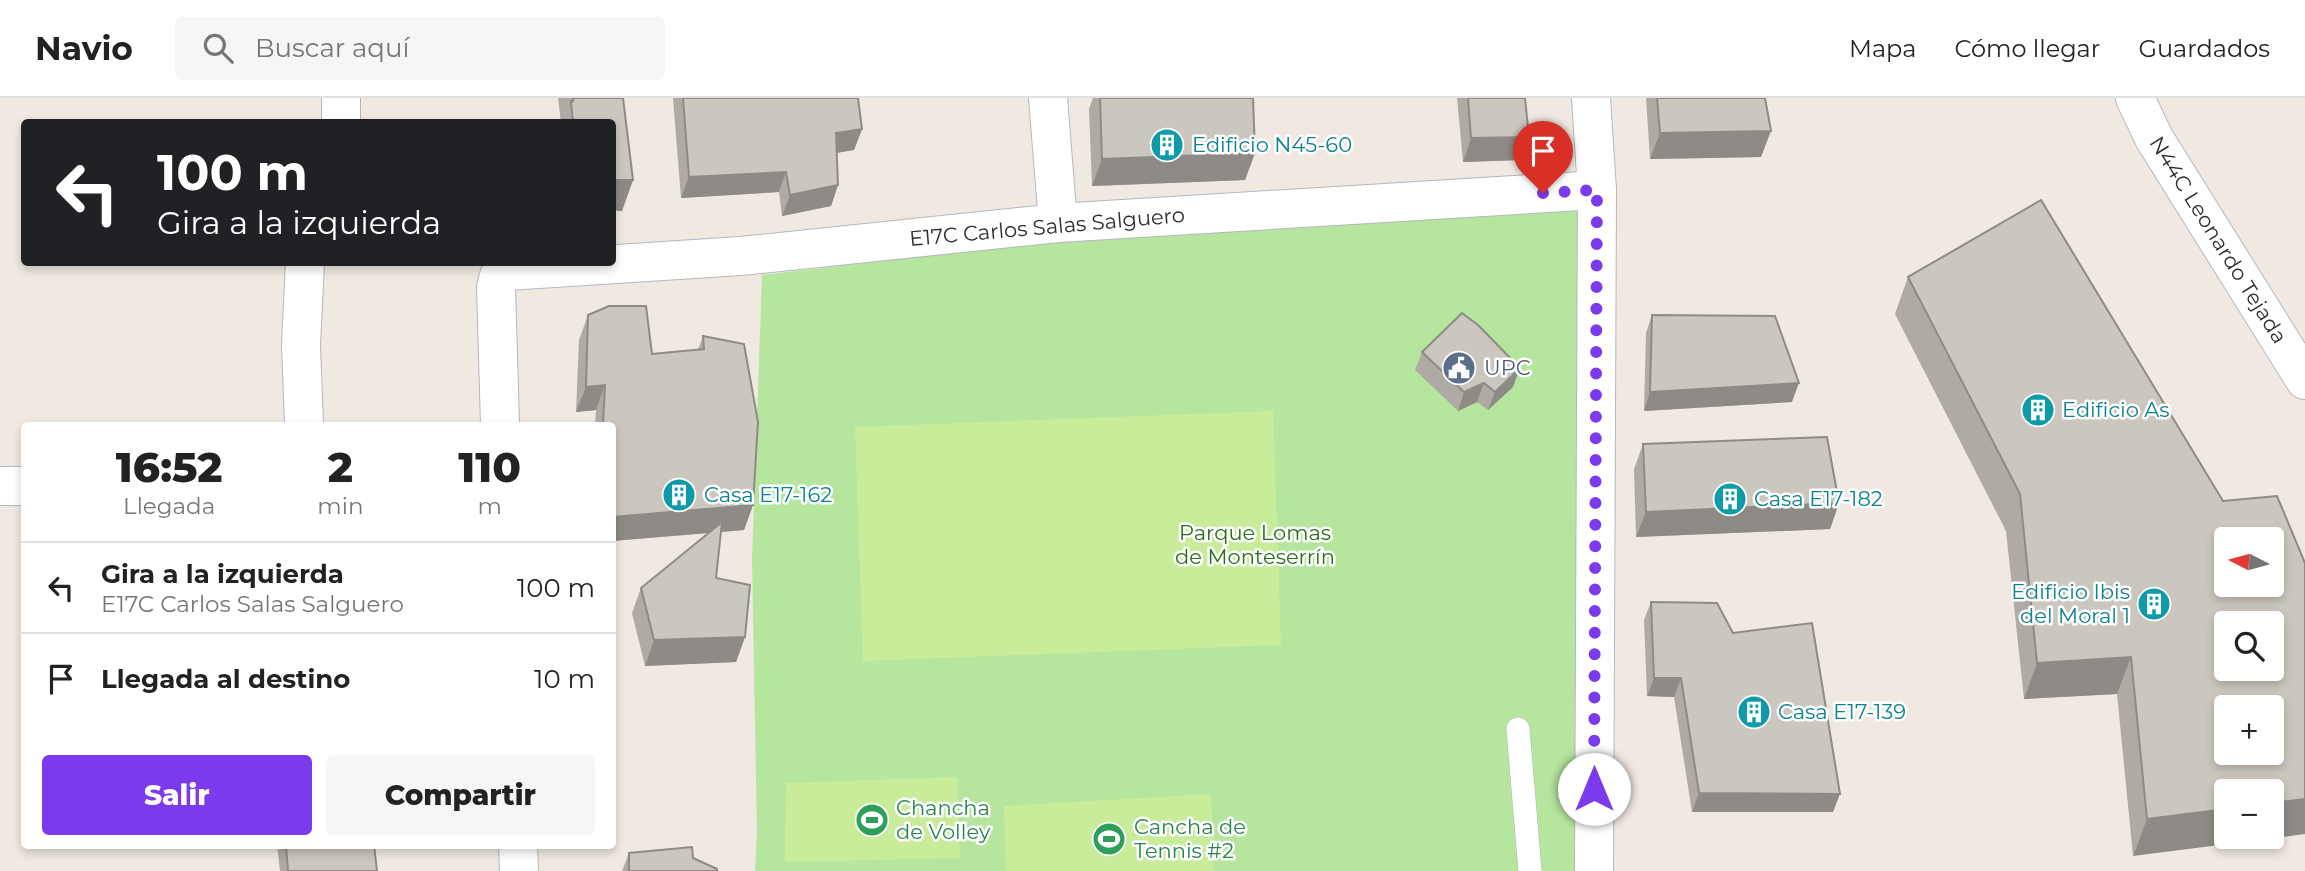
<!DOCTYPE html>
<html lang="es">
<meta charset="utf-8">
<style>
:root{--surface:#fff;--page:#f6f6f6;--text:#222;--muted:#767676;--line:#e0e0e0;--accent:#7c3aed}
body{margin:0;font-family:Montserrat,sans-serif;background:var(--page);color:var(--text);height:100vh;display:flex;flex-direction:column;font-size:26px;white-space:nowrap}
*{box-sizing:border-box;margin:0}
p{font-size:23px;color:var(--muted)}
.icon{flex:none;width:38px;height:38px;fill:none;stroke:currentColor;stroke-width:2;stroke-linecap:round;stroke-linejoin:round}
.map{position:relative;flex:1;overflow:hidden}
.sheet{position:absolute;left:21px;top:324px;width:595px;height:427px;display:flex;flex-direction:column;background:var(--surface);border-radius:7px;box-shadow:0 4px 10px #0003}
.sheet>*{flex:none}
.hud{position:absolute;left:21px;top:21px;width:595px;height:147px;border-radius:7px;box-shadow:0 4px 10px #0003;background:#202124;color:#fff;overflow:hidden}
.needle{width:46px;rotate:276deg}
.controls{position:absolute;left:2214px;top:429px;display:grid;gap:14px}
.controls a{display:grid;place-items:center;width:70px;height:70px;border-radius:7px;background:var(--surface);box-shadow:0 4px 10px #0003;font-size:35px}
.pin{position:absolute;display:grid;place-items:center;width:60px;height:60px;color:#fff;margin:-72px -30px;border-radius:50% 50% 50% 0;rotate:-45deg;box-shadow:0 0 7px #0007}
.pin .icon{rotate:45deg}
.me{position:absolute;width:77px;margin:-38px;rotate:0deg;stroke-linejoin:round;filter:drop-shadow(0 0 5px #0008)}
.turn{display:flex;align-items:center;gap:24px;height:147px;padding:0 21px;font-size:32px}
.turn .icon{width:91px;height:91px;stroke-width:2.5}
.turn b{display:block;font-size:49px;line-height:60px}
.eta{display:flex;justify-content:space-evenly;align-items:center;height:119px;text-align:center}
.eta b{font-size:42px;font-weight:800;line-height:49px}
.button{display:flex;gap:14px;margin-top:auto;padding:14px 21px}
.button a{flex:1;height:80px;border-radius:7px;background:var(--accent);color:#fff;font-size:28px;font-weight:800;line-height:80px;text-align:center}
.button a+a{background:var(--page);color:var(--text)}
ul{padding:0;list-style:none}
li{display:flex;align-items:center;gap:21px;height:91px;padding:0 21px;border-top:2px solid var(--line)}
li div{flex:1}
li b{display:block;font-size:26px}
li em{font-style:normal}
header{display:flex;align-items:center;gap:42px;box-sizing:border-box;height:98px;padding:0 35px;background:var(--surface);border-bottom:2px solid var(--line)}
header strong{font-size:33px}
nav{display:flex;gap:38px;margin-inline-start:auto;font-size:24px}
.search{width:490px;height:63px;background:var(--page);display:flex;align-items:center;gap:18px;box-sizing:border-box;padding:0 24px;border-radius:7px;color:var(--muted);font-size:26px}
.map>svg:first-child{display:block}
.green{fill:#b6e59e}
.pitch{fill:#c9ec9a}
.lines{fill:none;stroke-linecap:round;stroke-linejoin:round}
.lane-casing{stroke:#b4b7c1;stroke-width:24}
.street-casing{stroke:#b4b7c1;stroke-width:40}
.lane{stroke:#fff;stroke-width:23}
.street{stroke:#fff;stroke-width:38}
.wall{fill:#afaba4}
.shaded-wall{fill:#8e8b86}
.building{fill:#cbc7bf;stroke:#8e8b86;stroke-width:2;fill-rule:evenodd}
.route{stroke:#7c3aed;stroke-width:12;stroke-dasharray:0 21.6}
.labels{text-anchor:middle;stroke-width:5;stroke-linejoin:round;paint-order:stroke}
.culture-label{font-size:21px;fill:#0d838f;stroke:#fff;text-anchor:start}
.street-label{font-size:21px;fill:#2e2e2e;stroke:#fff}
.service-label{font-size:21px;fill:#4e5e75;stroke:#fff;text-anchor:start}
.park-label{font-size:21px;fill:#2c6e1b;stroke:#fff}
.leisure-label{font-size:21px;fill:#27864d;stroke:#fff;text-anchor:start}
</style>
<header>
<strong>Navio</strong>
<div class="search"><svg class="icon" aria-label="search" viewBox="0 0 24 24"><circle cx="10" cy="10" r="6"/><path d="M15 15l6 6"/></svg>Buscar aquí</div>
<nav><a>Mapa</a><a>Cómo llegar</a><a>Guardados</a></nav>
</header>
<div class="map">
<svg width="2305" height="773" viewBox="0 0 2305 773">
<rect width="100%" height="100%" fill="#efe9e1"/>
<polygon class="green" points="1597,92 1582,773 755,773 757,735 752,462 762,177 1324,111"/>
<g class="pitch">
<polygon points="1273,313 1281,547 863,563 855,329"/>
<polygon points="957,679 960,760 785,764 786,685"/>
<polygon points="1211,696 1214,773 1006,773 1004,708"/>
</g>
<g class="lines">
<defs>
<polyline id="lane" points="1518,631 1530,773"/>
<g id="street">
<polyline points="1048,0 1058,125"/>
<polyline points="1591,0 1597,92 1594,773"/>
<polyline points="2135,0 2154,40 2305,282"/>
<polyline points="341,24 341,0"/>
<polyline points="304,327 301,247 305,164"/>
<polyline points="500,327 496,189 499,178 507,173 741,158 1058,125 1597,92"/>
<polyline points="0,388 24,388"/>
<polyline points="518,747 519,773"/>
</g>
</defs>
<use href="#lane" class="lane-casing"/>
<use href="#street" class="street-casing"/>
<use href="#lane" class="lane"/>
<use href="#street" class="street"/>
</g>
<g class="wall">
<polygon points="558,0 623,0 633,82 622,113 612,112 612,24 561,24"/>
<polygon points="673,0 858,0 862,31 854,52 837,55 838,87 831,108 782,118 779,94 681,100"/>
<polygon points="1093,0 1253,0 1255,55 1245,82 1092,88 1089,11"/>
<polygon points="1457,0 1525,0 1521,62 1463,64"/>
<polygon points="1646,0 1765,0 1761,59 1650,61"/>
<polygon points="1908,179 2223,403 2277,398 2133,758 2117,596 2024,601 2006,433 1895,216"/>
<polygon points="588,217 652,256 698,252 703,238 753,407 744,432 721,434 716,480 745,539 736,564 645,568 632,515 641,490 708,435 612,443 612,327 595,327 596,312 576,314 579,242"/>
<polygon points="1652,217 1792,304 1644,313 1646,235"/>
<polygon points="1422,254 1513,289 1488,312 1477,304 1458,313 1415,272"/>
<polygon points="1643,346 1839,405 1830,431 1636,439 1634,371"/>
<polygon points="1651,504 1733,535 1833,714 1692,714 1674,599 1647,598 1644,522"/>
<polygon points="277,747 374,747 377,773 280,773"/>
<polygon points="629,755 693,760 717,773 622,773"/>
</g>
<g class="shaded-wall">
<polygon points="862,31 854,52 828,56 836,35"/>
<polygon points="1771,33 1761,59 1650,61 1660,35"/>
<polygon points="1529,39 1521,62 1463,64 1471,40"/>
<polygon points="1255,55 1245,82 1092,88 1102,61"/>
<polygon points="786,74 779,94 681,100 689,79"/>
<polygon points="612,82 633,82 622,113 612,112"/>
<polygon points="838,87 831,108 782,118 790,97"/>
<polygon points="1520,270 1513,289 1488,312 1495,294"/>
<polygon points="1484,285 1477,304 1458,313 1464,294"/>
<polygon points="1799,285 1792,304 1644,313 1650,294"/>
<polygon points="605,287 596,312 576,314 586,289"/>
<polygon points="1839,405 1830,431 1636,439 1646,414"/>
<polygon points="753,407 744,432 612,443 612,419"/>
<polygon points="745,539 736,564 645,568 654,542"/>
<polygon points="2131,559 2117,596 2024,601 2037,565"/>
<polygon points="1654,580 1681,580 1674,599 1647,598"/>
<polygon points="1699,695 1840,696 1833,714 1692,714"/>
<polygon points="2305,701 2305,736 2133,758 2147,721 2226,711 2226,738 2272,738 2272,705"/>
</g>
<g class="building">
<polygon points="573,0 623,0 633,82 612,82 612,24 573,24 571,3 573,3"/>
<polygon points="683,0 858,0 862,31 836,35 838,87 790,97 786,74 689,79"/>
<polygon points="1100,0 1253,0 1255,55 1102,61"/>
<polygon points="1468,0 1525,0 1529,39 1471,40"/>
<polygon points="1657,0 1765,0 1771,33 1660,35"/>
<path d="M2041,102L2223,403L2277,398L2305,465V701L2272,705V693H2226V711L2147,721L2131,559L2037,565L2020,396L1908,179ZM2226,441H2272V486H2226ZM2226,525H2272V570H2226ZM2226,609H2272V654H2226Z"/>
<polygon points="609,208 646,208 652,256 704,251 703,238 744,246 758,324 753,407 612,419 612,327 603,327 605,287 586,289 588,217"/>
<polygon points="1462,215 1478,227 1520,270 1495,294 1484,285 1464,294 1422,254"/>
<polygon points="1652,217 1775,218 1799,285 1650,294"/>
<polygon points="1827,339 1839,405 1646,414 1643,346"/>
<polygon points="722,424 716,480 750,487 745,539 654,542 641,490"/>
<polygon points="1651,504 1717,505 1733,535 1812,525 1840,696 1699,695 1681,580 1654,580"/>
<polygon points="286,747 374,747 377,773 288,773"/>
<polygon points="692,749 693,760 717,771 717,773 629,773 629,755"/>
</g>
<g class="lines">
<polyline class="route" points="1543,95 1597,92 1594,691"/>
</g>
<defs>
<symbol id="building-disc" viewBox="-11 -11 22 22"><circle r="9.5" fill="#0f9aa8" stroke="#fff"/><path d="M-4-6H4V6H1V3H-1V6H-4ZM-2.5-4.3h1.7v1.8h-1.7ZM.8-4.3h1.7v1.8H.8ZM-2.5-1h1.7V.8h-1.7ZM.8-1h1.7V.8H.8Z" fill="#fff"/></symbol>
<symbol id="civic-disc" viewBox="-11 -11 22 22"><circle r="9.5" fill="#5c6f8a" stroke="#fff"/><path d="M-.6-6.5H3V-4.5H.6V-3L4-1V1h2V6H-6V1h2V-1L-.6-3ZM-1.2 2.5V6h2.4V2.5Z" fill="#fff"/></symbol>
<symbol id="stadium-disc" viewBox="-11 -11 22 22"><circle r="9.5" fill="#2e9e5b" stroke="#fff"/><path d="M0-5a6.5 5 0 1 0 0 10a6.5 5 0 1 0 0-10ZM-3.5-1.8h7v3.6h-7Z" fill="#fff"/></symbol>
</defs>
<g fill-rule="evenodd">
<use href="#building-disc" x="1148" y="28" width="38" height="38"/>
<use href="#civic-disc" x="1440" y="251" width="38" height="38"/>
<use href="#building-disc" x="2019" y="293" width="38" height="38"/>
<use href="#building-disc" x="660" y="378" width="38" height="38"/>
<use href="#building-disc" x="1711" y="382" width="38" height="38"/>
<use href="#building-disc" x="2135" y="487" width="38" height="38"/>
<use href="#building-disc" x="1735" y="595" width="38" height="38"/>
<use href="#stadium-disc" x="853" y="703" width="38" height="38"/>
<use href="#stadium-disc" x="1090" y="722" width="38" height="38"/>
</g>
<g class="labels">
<g class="culture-label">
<text x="1192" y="54">Edificio N45-60</text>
<text x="2062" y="319">Edificio As</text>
<text x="704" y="404">Casa E17-162</text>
<text x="1754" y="408">Casa E17-182</text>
<text x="2130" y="501" text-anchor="end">Edificio Ibis<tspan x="2130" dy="24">del Moral 1</tspan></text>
<text x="1778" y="621">Casa E17-139</text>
</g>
<g class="street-label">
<text transform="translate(1047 129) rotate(-5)" y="7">E17C Carlos Salas Salguero</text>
<text transform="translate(2218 142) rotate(58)" y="7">N44C Leonardo Tejada</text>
</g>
<g class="service-label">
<text x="1484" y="277">UPC</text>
</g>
<g class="park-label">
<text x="1255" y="442">Parque Lomas<tspan x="1255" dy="24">de Monteserrín</tspan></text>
</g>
<g class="leisure-label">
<text x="896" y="717">Chancha<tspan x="896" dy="24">de Volley</tspan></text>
<text x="1134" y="736">Cancha de<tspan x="1134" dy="24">Tennis #2</tspan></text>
</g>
</g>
</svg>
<div class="controls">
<a><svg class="needle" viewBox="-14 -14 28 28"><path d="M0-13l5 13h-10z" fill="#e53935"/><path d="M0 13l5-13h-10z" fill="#767676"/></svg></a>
<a><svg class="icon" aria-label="search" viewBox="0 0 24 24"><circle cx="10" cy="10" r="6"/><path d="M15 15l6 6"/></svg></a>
<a>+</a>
<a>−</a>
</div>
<div class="pin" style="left:1543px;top:95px;background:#d93025"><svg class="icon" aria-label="arrive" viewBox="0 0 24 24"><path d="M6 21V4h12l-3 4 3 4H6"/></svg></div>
<svg class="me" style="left:1594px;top:691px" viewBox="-20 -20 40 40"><circle r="19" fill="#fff"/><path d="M0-13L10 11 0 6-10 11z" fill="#7c3aed"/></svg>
<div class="hud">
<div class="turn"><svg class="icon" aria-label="left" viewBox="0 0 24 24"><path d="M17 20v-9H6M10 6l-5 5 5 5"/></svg><div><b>100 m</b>Gira a la izquierda</div></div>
</div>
<section class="sheet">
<div class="eta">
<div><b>16:52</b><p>Llegada</p></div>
<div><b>2</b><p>min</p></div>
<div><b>110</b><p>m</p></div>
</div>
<ul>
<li><svg class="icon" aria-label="left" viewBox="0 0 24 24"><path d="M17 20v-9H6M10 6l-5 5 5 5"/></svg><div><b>Gira a la izquierda</b><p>E17C Carlos Salas Salguero</p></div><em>100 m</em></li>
<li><svg class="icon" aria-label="arrive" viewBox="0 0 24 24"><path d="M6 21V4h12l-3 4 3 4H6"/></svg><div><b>Llegada al destino</b></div><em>10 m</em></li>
</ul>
<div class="button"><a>Salir</a><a>Compartir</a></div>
</section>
</div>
